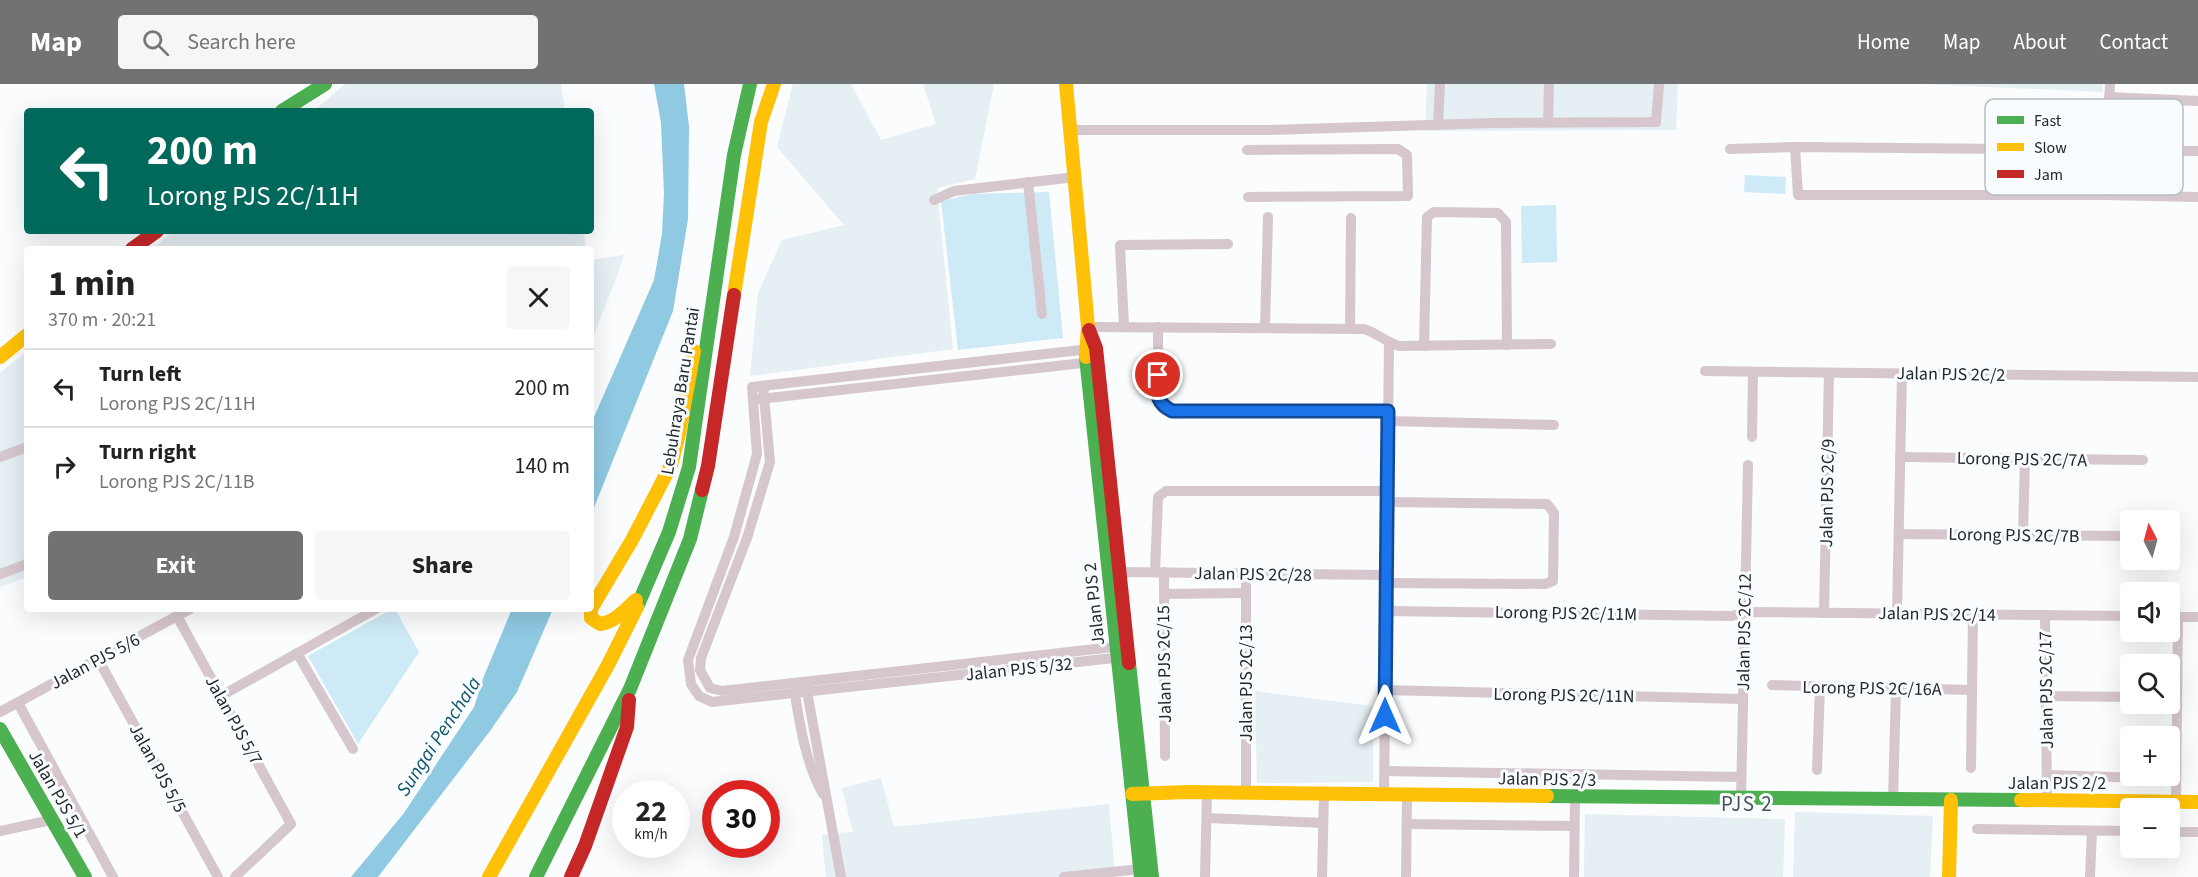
<!DOCTYPE html>
<meta charset="utf-8">
<style>
:root{--surface:#fff;--page:#f6f6f6;--text:#222;--muted:#767676;--line:#e0e0e0;--accent:#707274}
body{margin:0;font-family:"Source Sans 3",sans-serif;background:var(--page);color:var(--text);height:100vh;display:flex;flex-direction:column;font-size:22px;white-space:nowrap}
*{box-sizing:border-box;margin:0}
p{font-size:20px;color:var(--muted)}
.icon{flex:none;width:33px;height:33px;fill:none;stroke:currentColor;stroke-width:2;stroke-linecap:round;stroke-linejoin:round}
.map{position:relative;flex:1;overflow:hidden}
.drawer{position:absolute;left:24px;top:162px;width:570px;height:366px;display:flex;flex-direction:column;background:var(--surface);border-radius:6px;box-shadow:0 6px 24px #0002}
.drawer>*{flex:none}
.hud{position:absolute;left:24px;top:24px;width:570px;height:126px;border-radius:6px;box-shadow:0 6px 24px #0002;background:#00695c;color:#fff;overflow:hidden}
.needle{width:39px;rotate:354deg}
.buttons{position:absolute;left:2120px;top:426px;display:grid;gap:12px}
.buttons a{display:grid;place-items:center;width:60px;height:60px;border-radius:6px;background:var(--surface);box-shadow:0 6px 24px #0002;font-size:30px}
.speed{position:absolute;left:612px;top:696px;display:flex;gap:12px;font-size:30px;font-weight:700;text-align:center}
.speed>*{display:grid;place-content:center;width:78px;height:78px;border-radius:50%;background:var(--surface);box-shadow:0 6px 24px #0002;line-height:1}
.speed small{font-size:15px;font-weight:400}
.speed .limit{border:9px solid #d22;background:#fff;color:#111}
.pin{position:absolute;display:grid;place-items:center;width:51px;height:51px;color:#fff;margin:-26px;border:3px solid #fff;border-radius:50%;box-shadow:0 2px 6px #0007}
.me{position:absolute;width:66px;margin:-33px;rotate:0deg;stroke-linejoin:round;filter:drop-shadow(0 0 4px #0008)}
.turn{display:flex;align-items:center;gap:21px;height:126px;padding:0 24px;font-size:27px}
.turn .icon{width:78px;height:78px;stroke-width:2.5}
.turn b{display:block;font-size:42px;line-height:51px}
.round{display:grid;place-items:center;flex:none;width:63px;height:63px;border-radius:6px;background:var(--page)}
.head{display:flex;align-items:center;justify-content:space-between;height:102px;padding:0 24px}
h1{font-size:36px;font-weight:700;line-height:45px}
.primary-button{display:flex;gap:12px;margin-top:auto;padding:12px 24px}
.primary-button a{flex:1;height:69px;border-radius:6px;background:var(--accent);color:#fff;font-size:24px;font-weight:700;line-height:69px;text-align:center}
.primary-button a+a{background:var(--page);color:var(--text)}
ul{padding:0;list-style:none}
li{display:flex;align-items:center;gap:18px;height:78px;padding:0 24px;border-top:2px solid var(--line)}
li div{flex:1}
li b{display:block;font-size:22px}
li em{font-style:normal}
header{display:flex;align-items:center;gap:36px;box-sizing:border-box;height:84px;padding:0 30px;background:var(--accent);color:#fff}
header strong{font-size:28px}
nav{display:flex;gap:33px;margin-inline-start:auto;font-size:21px}
.search{width:420px;height:54px;background:var(--page);display:flex;align-items:center;gap:15px;box-sizing:border-box;padding:0 21px;border-radius:6px;color:var(--muted);font-size:22px}
.map>svg:first-child{display:block}
.built{fill:#e5eff4}
.green{fill:#ceeaf7}
.water{fill:#8fc9e2}
.lines{fill:none;stroke-linecap:round;stroke-linejoin:round}
.street{stroke:#d6c6ce;stroke-width:10}
.fast{stroke:#4caf50;stroke-width:14}
.slow{stroke:#ffc107;stroke-width:14}
.jam{stroke:#c62828;stroke-width:14}
.route-casing{stroke:#114b97;stroke-width:15}
.route{stroke:#1a73e8;stroke-width:10}
.labels{text-anchor:middle;stroke-width:6;stroke-linejoin:round;paint-order:stroke}
.street-label{font-size:18px;fill:#25282a;stroke:#f9fcfe}
.water-label{font-size:20px;font-style:italic;fill:#12556d;stroke:#f9fcfe}
.quarter-label{font-size:21px;letter-spacing:1.5px;fill:#4b5356;stroke:#f9fcfe}
.key{fill:#f9fcfe;stroke:#b9bcbe;stroke-width:1.5}
.key-label{font-size:16px;fill:#25282a}
</style>
<header>
<strong>Map</strong>
<div class="search"><svg class="icon" aria-label="search" viewBox="0 0 24 24"><circle cx="10" cy="10" r="6"/><path d="M15 15l6 6"/></svg>Search here</div>
<nav><a>Home</a><a>Map</a><a>About</a><a>Contact</a></nav>
</header>
<div class="map">
<svg width="2198" height="793" viewBox="0 0 2198 793">
<rect width="100%" height="100%" fill="#fafcfd"/>
<g class="built">
<polygon points="345,0 561,0 565,27 314,27"/>
<polygon points="793,0 851,0 881,56 936,40 923,0 994,0 975,95 937,104 953,265 750,292 758,209 782,156 844,141 777,63"/>
<polygon points="1427,0 1678,0 1676,46 1425,47"/>
<polygon points="1922,0 2103,0 2103,8"/>
<polygon points="174,147 584,147 586,165 152,165"/>
<polygon points="624,171 617,192 591,258 591,176"/>
<polygon points="27,267 27,493 0,503 0,289"/>
<polygon points="1255,607 1373,622 1373,698 1257,699"/>
<polygon points="881,694 894,743 1109,720 1115,793 826,793 822,751 853,748 842,704"/>
<polygon points="1795,728 1933,732 1930,793 1793,793"/>
<polygon points="1585,730 1785,735 1783,793 1584,793"/>
</g>
<g class="green">
<polygon points="1745,91 1786,93 1785,110 1744,108"/>
<polygon points="1049,108 1063,254 958,266 941,117 973,110"/>
<polygon points="1556,121 1557,178 1522,179 1521,122"/>
<polygon points="392,525 395,525 419,568 358,660 308,572"/>
</g>
<g class="water">
<polygon points="654,0 684,0 689,43 688,135 673,227 591,431 591,340 654,196 662,150 664,109 661,39"/>
<polygon points="512,525 553,525 517,608 490,647 378,793 351,793 404,729 474,623 484,592"/>
</g>
<g class="lines">
<g class="street">
<polyline points="2109,13 2198,17"/>
<polyline points="1548,38 1549,0"/>
<polyline points="1438,41 1440,0"/>
<polyline points="1071,46 1271,46 1492,39 1656,38 1659,0"/>
<polyline points="1795,63 1798,111 2105,111 2198,113"/>
<polyline points="1730,65 1795,63 2198,67"/>
<polyline points="1247,66 1398,65 1407,71 1408,112 1248,113"/>
<polyline points="1028,98 1042,230"/>
<polyline points="2105,111 2110,0"/>
<polyline points="934,116 954,107 1076,93"/>
<polyline points="1124,242 1120,161 1228,160"/>
<path d="M1088,243L1364,245C1377,249 1386,258 1399,262L1551,260"/>
<polyline points="1158,243 1158,315 1164,323 1172,327 1388,326"/>
<polyline points="1265,244 1268,133"/>
<polyline points="1350,244 1351,134"/>
<polyline points="1424,262 1427,133 1434,128 1498,129 1506,138 1507,261"/>
<polyline points="1090,265 752,303 757,370 734,453 688,576 691,600 699,612 712,618 1123,573"/>
<polyline points="1705,287 2198,293"/>
<polyline points="763,302 770,378 747,454 701,574 700,586 710,604 722,607 1122,562"/>
<polyline points="759,315 1092,278"/>
<polyline points="1388,337 1554,341"/>
<polyline points="1752,353 1753,288"/>
<polyline points="0,373 27,363"/>
<polyline points="1900,373 2143,376"/>
<polyline points="1899,450 2130,452"/>
<polyline points="2023,450 2025,374"/>
<polyline points="1119,488 1386,491"/>
<polyline points="1155,488 1158,413 1166,407 1387,407"/>
<polyline points="1164,488 1165,672"/>
<polyline points="0,490 27,480"/>
<polyline points="1386,499 1545,500 1553,497 1554,429 1547,420 1387,418"/>
<polyline points="1164,510 1246,509"/>
<polyline points="1386,527 1732,532 1745,528 2130,532"/>
<polyline points="1824,529 1829,289"/>
<polyline points="1897,530 1902,290"/>
<polyline points="2045,531 2047,717"/>
<polyline points="177,532 291,740 235,793"/>
<polyline points="2169,533 2198,533"/>
<polyline points="297,569 353,665"/>
<polyline points="98,575 218,793"/>
<polyline points="1772,601 1972,606"/>
<polyline points="806,602 841,793"/>
<path d="M794,604C799,637 806,681 823,710"/>
<polyline points="1385,606 1743,615"/>
<polyline points="221,612 376,525"/>
<polyline points="2046,612 2130,613"/>
<polyline points="18,619 113,793"/>
<polyline points="0,628 190,525"/>
<polyline points="1971,684 1973,531"/>
<polyline points="1817,686 1820,603"/>
<polyline points="1385,687 1741,693"/>
<polyline points="2047,691 2176,695"/>
<polyline points="1246,709 1246,490"/>
<polyline points="1384,712 1389,259"/>
<polyline points="1741,715 1748,381"/>
<polyline points="1893,716 1896,604"/>
<polyline points="2176,718 2178,533"/>
<polyline points="1207,734 1323,739"/>
<polyline points="1407,740 1574,742"/>
<polyline points="1977,745 2130,747"/>
<polyline points="0,747 51,736"/>
<polyline points="2169,748 2198,748"/>
<polyline points="1064,793 1141,785"/>
<polyline points="1205,793 1207,709"/>
<polyline points="1322,793 1324,711"/>
<polyline points="1406,793 1407,712"/>
<polyline points="1574,793 1575,713"/>
<polyline points="2090,793 2092,747"/>
</g>
<g class="fast">
<polyline points="282,27 325,0"/>
<polyline points="1086,273 1141,793"/>
<polyline points="637,523 669,448 689,383 734,71 750,0"/>
<polyline points="1129,579 1152,793"/>
<polyline points="0,645 85,793"/>
<polyline points="1547,712 2021,716"/>
<polyline points="536,793 630,605 690,455 702,406"/>
</g>
<g class="slow">
<polyline points="1066,0 1088,243 1086,273"/>
<polyline points="734,211 761,38 774,0"/>
<polyline points="0,273 27,251"/>
<path d="M636,516C625,526 615,538 600,540L591,534V525L632,456L671,381L679,350L694,267"/>
<polyline points="1132,710 1188,708 1547,712"/>
<polyline points="2021,716 2198,718"/>
<polyline points="489,793 608,581 637,523"/>
<polyline points="1949,793 1951,716"/>
</g>
<g class="jam">
<polyline points="132,165 157,147"/>
<polyline points="1089,246 1096,264 1129,579"/>
<polyline points="702,406 708,382 734,211"/>
<polyline points="571,793 585,762 627,643 629,616"/>
</g>
</g>
<g class="lines">
<defs>
<path id="route" d="M1158,291C1158,308 1154,318 1172,327H1388L1385,632"/>
</defs>
<use href="#route" class="route-casing"/>
<use href="#route" class="route"/>
</g>
<g class="labels">
<g class="street-label">
<text transform="translate(1951 290) rotate(1)" y="6">Jalan PJS 2C/2</text>
<text transform="translate(680 307) rotate(-81)" y="6">Lebuhraya Baru Pantai</text>
<text transform="translate(2022 375) rotate(1)" y="6">Lorong PJS 2C/7A</text>
<text transform="translate(1827 409) rotate(-89)" y="6">Jalan PJS 2C/9</text>
<text transform="translate(2014 451) rotate(1)" y="6">Lorong PJS 2C/7B</text>
<text transform="translate(1253 490) rotate(1)" y="6">Jalan PJS 2C/28</text>
<text transform="translate(1094 520) rotate(-96)" y="6">Jalan PJS 2</text>
<text transform="translate(1566 529) rotate(1)" y="6">Lorong PJS 2C/11M</text>
<text transform="translate(1937 530) rotate(1)" y="6">Jalan PJS 2C/14</text>
<text transform="translate(1744 548) rotate(-89)" y="6">Jalan PJS 2C/12</text>
<text transform="translate(95 577) rotate(-28)" y="6">Jalan PJS 5/6</text>
<text transform="translate(1164 580) rotate(-91)" y="6">Jalan PJS 2C/15</text>
<text transform="translate(1019 585) rotate(-6)" y="6">Jalan PJS 5/32</text>
<text transform="translate(1246 599) rotate(-90)" y="6">Jalan PJS 2C/13</text>
<text transform="translate(1872 604) rotate(1)" y="6">Lorong PJS 2C/16A</text>
<text transform="translate(2046 606) rotate(-91)" y="6">Jalan PJS 2C/17</text>
<text transform="translate(1564 611) rotate(1)" y="6">Lorong PJS 2C/11N</text>
<text transform="translate(234 636) rotate(61)" y="6">Jalan PJS 5/7</text>
<text transform="translate(158 684) rotate(61)" y="6">Jalan PJS 5/5</text>
<text transform="translate(1547 695) rotate(1)" y="6">Jalan PJS 2/3</text>
<text x="2057" y="705">Jalan PJS 2/2</text>
<text transform="translate(58 710) rotate(60)" y="6">Jalan PJS 5/1</text>
</g>
<g class="water-label">
<text transform="translate(438 652) rotate(-57)" y="7">Sungai Penchala</text>
</g>
<g class="quarter-label">
<text x="1747" y="727">PJS 2</text>
</g>
</g>
<rect x="1985" y="15" width="198" height="96" rx="9" class="key"/>
<rect x="1997" y="32" width="27" height="8" fill="#4caf50"/>
<rect x="1997" y="59" width="27" height="8" fill="#ffc107"/>
<rect x="1997" y="86" width="27" height="8" fill="#c62828"/>
<g class="key-label">
<text x="2034" y="42">Fast</text>
<text x="2034" y="69">Slow</text>
<text x="2034" y="96">Jam</text>
</g>
</svg>
<div class="buttons">
<a><svg class="needle" viewBox="-14 -14 28 28"><path d="M0-13l5 13h-10z" fill="#e53935"/><path d="M0 13l5-13h-10z" fill="#767676"/></svg></a>
<a><svg class="icon" aria-label="sound" viewBox="0 0 24 24"><path d="M4 9h4l5-4v14l-5-4H4zM17 9q2 3 0 6"/></svg></a>
<a><svg class="icon" aria-label="search" viewBox="0 0 24 24"><circle cx="10" cy="10" r="6"/><path d="M15 15l6 6"/></svg></a>
<a>+</a>
<a>−</a>
</div>
<div class="speed"><div>22<small>km/h</small></div><div class="limit">30</div></div>
<div class="pin" style="left:1158px;top:291px;background:#d93025"><svg class="icon" aria-label="arrive" viewBox="0 0 24 24"><path d="M6 21V4h12l-3 4 3 4H6"/></svg></div>
<svg class="me" style="left:1385px;top:632px" viewBox="-20 -20 40 40"><path d="M0-17L14 15 0 8-14 15z" fill="#1a73e8" stroke="#fff" stroke-width="4"/></svg>
<div class="hud">
<div class="turn"><svg class="icon" aria-label="left" viewBox="0 0 24 24"><path d="M17 20v-9H6M10 6l-5 5 5 5"/></svg><div><b>200 m</b>Lorong PJS 2C/11H</div></div>
</div>
<section class="drawer">
<div class="head"><div><h1>1 min</h1><p>370 m · 20:21</p></div><a class="round"><svg class="icon" aria-label="close" viewBox="0 0 24 24"><path d="M6 6l12 12M18 6L6 18"/></svg></a></div>
<ul>
<li><svg class="icon" aria-label="left" viewBox="0 0 24 24"><path d="M17 20v-9H6M10 6l-5 5 5 5"/></svg><div><b>Turn left</b><p>Lorong PJS 2C/11H</p></div><em>200 m</em></li>
<li><svg class="icon" aria-label="right" viewBox="0 0 24 24"><path d="M7 20v-9h11M14 6l5 5-5 5"/></svg><div><b>Turn right</b><p>Lorong PJS 2C/11B</p></div><em>140 m</em></li>
</ul>
<div class="primary-button"><a>Exit</a><a>Share</a></div>
</section>
</div>
